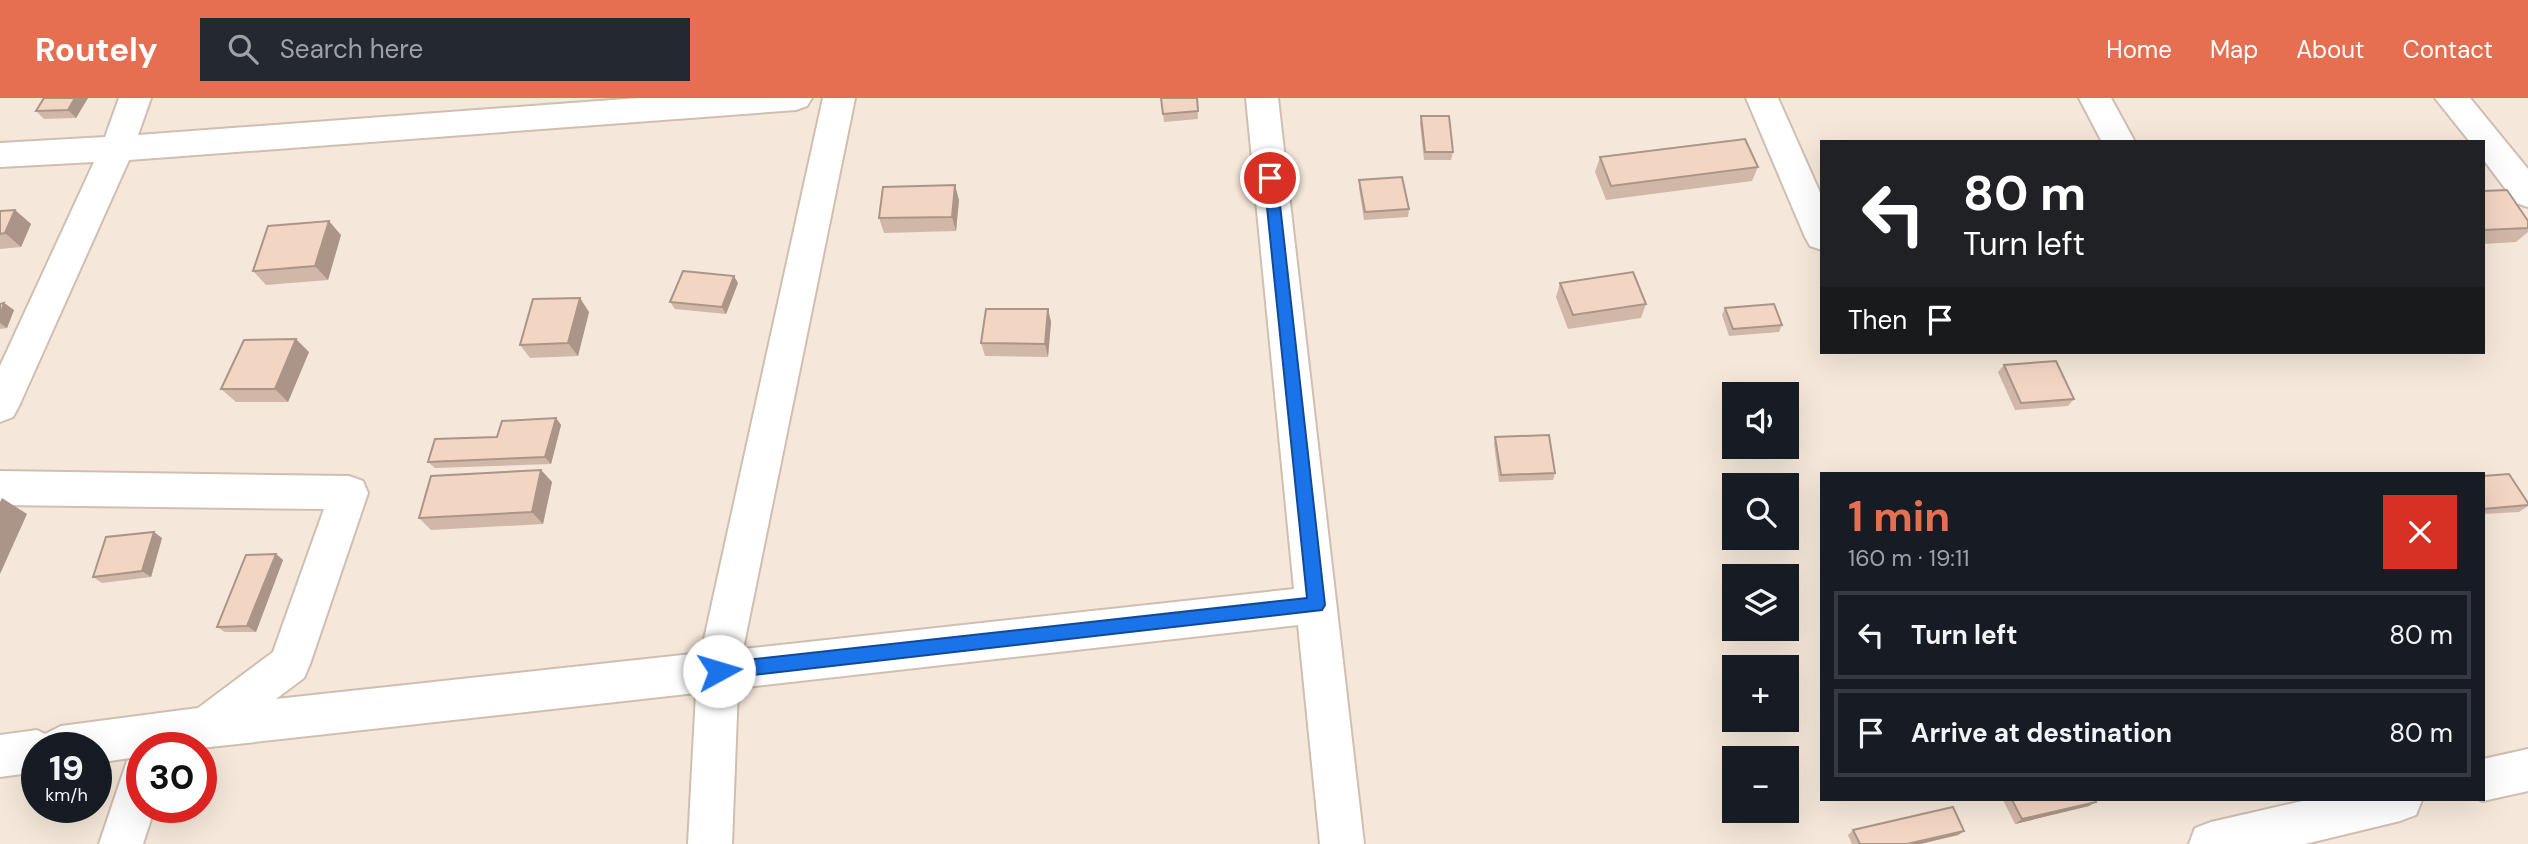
<!DOCTYPE html>
<meta charset="utf-8">
<style>
:root{--surface:#171b24;--page:#242831;--text:#f1f3f6;--muted:#9ea1a6;--line:#363941;--accent:#e76f51}
body{margin:0;font-family:"DM Sans",sans-serif;background:var(--page);color:var(--text);height:100vh;display:flex;flex-direction:column;font-size:26px;white-space:nowrap}
*{box-sizing:border-box;margin:0}
p{font-size:23px;color:var(--muted)}
.icon{flex:none;width:38px;height:38px;fill:none;stroke:currentColor;stroke-width:2;stroke-linecap:round;stroke-linejoin:round}
.map{position:relative;flex:1;overflow:hidden}
.panel{position:absolute;left:1820px;top:374px;width:665px;height:329px;display:flex;flex-direction:column;background:var(--surface);border-radius:0px;box-shadow:0 7px 28px #0002}
.panel>*{flex:none}
.hud{position:absolute;left:1820px;top:42px;width:665px;height:214px;border-radius:0px;box-shadow:0 7px 28px #0002;background:#202124;color:#fff;overflow:hidden}
.buttons{position:absolute;left:1722px;top:284px;display:grid;gap:14px}
.buttons a{display:grid;place-items:center;width:77px;height:77px;border-radius:0px;background:var(--surface);box-shadow:0 7px 28px #0002;font-size:35px}
.speed{position:absolute;left:21px;top:634px;display:flex;gap:14px;font-size:35px;font-weight:700;text-align:center}
.speed>*{display:grid;place-content:center;width:91px;height:91px;border-radius:50%;background:var(--surface);box-shadow:0 7px 28px #0002;line-height:1}
.speed small{font-size:18px;font-weight:400}
.speed .limit{border:10px solid #d22;background:#fff;color:#111}
.pin{position:absolute;display:grid;place-items:center;width:60px;height:60px;color:#fff;margin:-30px;border:4px solid #fff;border-radius:50%;box-shadow:0 2px 7px #0007}
.me{position:absolute;width:77px;margin:-38px;rotate:84deg;stroke-linejoin:round;filter:drop-shadow(0 0 5px #0008)}
.turn{display:flex;align-items:center;gap:24px;height:147px;padding:0 28px;font-size:32px}
.turn .icon{width:91px;height:91px;stroke-width:2.5}
.turn b{display:block;font-size:49px;line-height:60px}
.then{display:flex;align-items:center;height:66px;padding:0 28px;background:#0003;gap:14px;font-size:26px}
.round{display:grid;place-items:center;flex:none;width:74px;height:74px;border-radius:0px;background:var(--page)}
.head{display:flex;align-items:center;justify-content:space-between;height:119px;padding:0 28px}
h1{font-size:42px;font-weight:700;line-height:52px;color:var(--accent)}
ul{padding:0;list-style:none}
li{display:flex;align-items:center;gap:21px;height:88px;margin:0 14px 10px;padding:0 14px;border:4px solid var(--line);border-radius:0px}
li div{flex:1}
li b{display:block;font-size:26px}
li em{font-style:normal}
header{display:flex;align-items:center;gap:42px;box-sizing:border-box;height:98px;padding:0 35px;background:var(--accent);color:#fff}
header strong{font-size:33px}
nav{display:flex;gap:38px;margin-inline-start:auto;font-size:24px}
.search{width:490px;height:63px;background:var(--page);display:flex;align-items:center;gap:18px;box-sizing:border-box;padding:0 24px;border-radius:0px;color:var(--muted);font-size:26px}
.map>svg:first-child{display:block}
.residential{fill:#f5e8da;fill-rule:evenodd}
.lines{fill:none;stroke-linecap:round;stroke-linejoin:round}
.minor-casing{stroke:#d1beb0;stroke-width:4}
.minor{fill:#fff;fill-rule:evenodd}
.wall{fill:#d1b7a8}
.shaded-wall{fill:#aa9588}
.building{fill:#f3d5c3;stroke:#aa9588;stroke-width:2}
.route{fill:#1a73e8;stroke:#114b97;stroke-width:2}
</style>
<header>
<strong>Routely</strong>
<div class="search"><svg class="icon" aria-label="search" viewBox="0 0 24 24"><circle cx="10" cy="10" r="6"/><path d="M15 15l6 6"/></svg>Search here</div>
<nav><a>Home</a><a>Map</a><a>About</a><a>Contact</a></nav>
</header>
<div class="map">
<svg width="2528" height="746" viewBox="0 0 2528 746">
<rect width="100%" height="100%" fill="#fdf6ec"/>
<path class="residential" d="M0,0H2528V746H0ZM1822,44H2483V254H1822ZM1734,296H1787V348H1734ZM1822,376H2483V702H1822ZM1734,387H1787V439H1734ZM1734,478H1787V530H1734ZM1734,569H1787V621H1734ZM37,649H96V709H37ZM142,649H201V709H142ZM1734,660H1787V712H1734Z"/>
<g class="lines">
<defs>
<g id="minor">
<polygon points="119,0 151,0 138,37 639,0 812,0 807,8 796,12 129,62 19,308 13,319 0,324 0,268 94,64 0,69 0,45 105,39"/>
<polygon points="823,0 855,0 743,551 1294,491 1246,0 1278,0 1364,746 1320,746 1298,527 738,590 732,746 688,746 696,595 201,650 142,649 142,709 155,709 143,746 99,746 127,663 137,659 96,665 96,649 37,649 37,674 0,679 0,637 37,632 45,636 61,628 198,610 273,554 324,411 0,407 0,373 349,378 363,383 368,395 310,566 304,580 276,601 701,555"/>
<polygon points="1746,0 1778,0 1822,99 1822,152 1810,148 1805,139"/>
<polygon points="2079,0 2111,0 2135,44 2102,44"/>
<polygon points="2435,0 2470,0 2528,71 2528,109 2516,105 2483,61 2483,44 2470,44"/>
<polygon points="2528,651 2528,693 2483,703 2480,702 2483,702 2483,661"/>
<polygon points="2307,702 2422,702 2416,717 2400,723 2305,746 2189,746 2195,730 2211,724"/>
</g>
</defs>
<use href="#minor" class="minor-casing"/>
<use href="#minor" class="minor"/>
</g>
<g class="wall">
<polygon points="44,0 88,0 76,20 44,21 36,13"/>
<polygon points="1161,0 1197,0 1198,21 1164,24"/>
<polygon points="1421,18 1453,54 1451,62 1424,62 1420,26"/>
<polygon points="1600,59 1758,69 1752,83 1606,102 1595,74"/>
<polygon points="1359,82 1409,111 1408,119 1364,122 1359,90"/>
<polygon points="2483,93 2528,123 2528,134 2516,144 2483,146"/>
<polygon points="959,102 956,133 884,135 879,120"/>
<polygon points="15,112 31,126 21,149 0,151 0,113"/>
<polygon points="341,137 328,182 266,187 253,173"/>
<polygon points="738,185 726,216 675,211 670,204"/>
<polygon points="1560,185 1646,206 1641,220 1568,231 1556,199"/>
<polygon points="4,205 14,212 7,230 0,231 0,206"/>
<polygon points="1725,210 1782,227 1779,234 1729,238 1722,217"/>
<polygon points="1048,211 1051,224 1048,259 985,258 981,245"/>
<polygon points="589,214 578,258 530,260 520,247"/>
<polygon points="309,254 288,304 236,304 221,291"/>
<polygon points="2004,267 2074,301 2068,308 2015,312 1998,274"/>
<polygon points="556,320 561,327 551,366 435,370 428,364 497,339"/>
<polygon points="1495,339 1555,375 1553,382 1499,384 1494,346"/>
<polygon points="541,372 552,384 543,426 431,432 419,420"/>
<polygon points="2483,378 2528,405 2528,408 2519,414 2483,416"/>
<polygon points="162,440 151,479 102,485 93,479"/>
<polygon points="276,456 283,462 256,534 225,534 217,529"/>
<polygon points="2003,702 2095,702 2089,708 2015,726"/>
<polygon points="1853,732 1964,733 1958,737 1920,746 1852,746 1848,737"/>
</g>
<g class="shaded-wall">
<polygon points="75,0 88,0 76,20 68,12"/>
<polygon points="955,87 959,102 956,133 952,119"/>
<polygon points="15,112 31,126 21,149 5,135"/>
<polygon points="329,123 341,137 328,182 315,168"/>
<polygon points="734,178 738,185 726,216 722,209"/>
<polygon points="580,200 589,214 578,258 568,245"/>
<polygon points="4,205 14,212 7,230 0,225 0,218"/>
<polygon points="1048,211 1051,224 1048,259 1045,246"/>
<polygon points="296,241 309,254 288,304 275,291"/>
<polygon points="556,320 561,327 551,366 545,359"/>
<polygon points="541,372 552,384 543,426 532,414"/>
<polygon points="2,400 27,416 0,476 0,404"/>
<polygon points="154,434 162,440 151,479 142,473"/>
<polygon points="276,456 283,462 256,534 247,528"/>
<polygon points="2096,704 2089,708 2015,726 2022,721"/>
<polygon points="1964,733 1958,737 1920,746 1907,746"/>
</g>
<g class="building">
<polygon points="44,0 75,0 68,12 36,13"/>
<polygon points="1161,0 1197,0 1198,13 1163,16"/>
<polygon points="1421,18 1449,18 1453,54 1425,54"/>
<polygon points="1745,41 1758,69 1611,88 1600,59"/>
<polygon points="1402,79 1409,111 1365,114 1359,82"/>
<polygon points="955,87 952,119 879,120 883,89"/>
<polygon points="2507,92 2528,123 2528,130 2483,132 2483,93"/>
<polygon points="15,112 5,135 0,136 0,113"/>
<polygon points="329,123 315,168 253,173 268,128"/>
<polygon points="683,173 734,178 722,209 670,204"/>
<polygon points="1633,174 1646,206 1573,217 1560,185"/>
<polygon points="580,200 568,245 520,247 533,201"/>
<polygon points="4,205 0,218 0,206"/>
<polygon points="1774,206 1782,227 1733,231 1725,210"/>
<polygon points="986,211 1048,211 1045,246 981,245"/>
<polygon points="296,241 275,291 221,291 244,242"/>
<polygon points="2056,263 2074,301 2021,305 2004,267"/>
<polygon points="556,320 545,359 428,364 435,341 497,339 502,323"/>
<polygon points="1549,337 1555,375 1501,377 1495,339"/>
<polygon points="541,372 532,414 419,420 431,378"/>
<polygon points="2509,376 2528,405 2528,407 2483,411 2483,378"/>
<polygon points="154,434 142,473 93,479 106,439"/>
<polygon points="276,456 247,528 217,529 246,457"/>
<polygon points="2012,702 2095,702 2096,704 2022,721"/>
<polygon points="1953,709 1964,733 1907,746 1860,746 1853,732"/>
</g>
<polygon class="route" points="1270,75 1277,80 1325,507 1322,512 719,581 712,578 710,573 712,567 719,565 1307,500 1264,80"/>
</svg>
<div class="buttons">
<a><svg class="icon" aria-label="sound" viewBox="0 0 24 24"><path d="M4 9h4l5-4v14l-5-4H4zM17 9q2 3 0 6"/></svg></a>
<a><svg class="icon" aria-label="search" viewBox="0 0 24 24"><circle cx="10" cy="10" r="6"/><path d="M15 15l6 6"/></svg></a>
<a><svg class="icon" aria-label="layers" viewBox="0 0 24 24"><path d="M12 4l9 5-9 5-9-5zM3 14l9 5 9-5"/></svg></a>
<a>+</a>
<a>−</a>
</div>
<div class="speed"><div>19<small>km/h</small></div><div class="limit">30</div></div>
<div class="pin" style="left:1270px;top:80px;background:#d93025"><svg class="icon" aria-label="arrive" viewBox="0 0 24 24"><path d="M6 21V4h12l-3 4 3 4H6"/></svg></div>
<svg class="me" style="left:719px;top:573px" viewBox="-20 -20 40 40"><circle r="19" fill="#fff"/><path d="M0-13L10 11 0 6-10 11z" fill="#1a73e8"/></svg>
<div class="hud">
<div class="turn"><svg class="icon" aria-label="left" viewBox="0 0 24 24"><path d="M17 20v-9H6M10 6l-5 5 5 5"/></svg><div><b>80 m</b>Turn left</div></div>
<div class="then">Then<svg class="icon" aria-label="arrive" viewBox="0 0 24 24"><path d="M6 21V4h12l-3 4 3 4H6"/></svg></div>
</div>
<section class="panel">
<div class="head"><div><h1>1 min</h1><p>160 m · 19:11</p></div><a class="round" style="background:#d93025;color:#fff"><svg class="icon" aria-label="close" viewBox="0 0 24 24"><path d="M6 6l12 12M18 6L6 18"/></svg></a></div>
<ul>
<li><svg class="icon" aria-label="left" viewBox="0 0 24 24"><path d="M17 20v-9H6M10 6l-5 5 5 5"/></svg><div><b>Turn left</b></div><em>80 m</em></li>
<li><svg class="icon" aria-label="arrive" viewBox="0 0 24 24"><path d="M6 21V4h12l-3 4 3 4H6"/></svg><div><b>Arrive at destination</b></div><em>80 m</em></li>
</ul>
</section>
</div>
